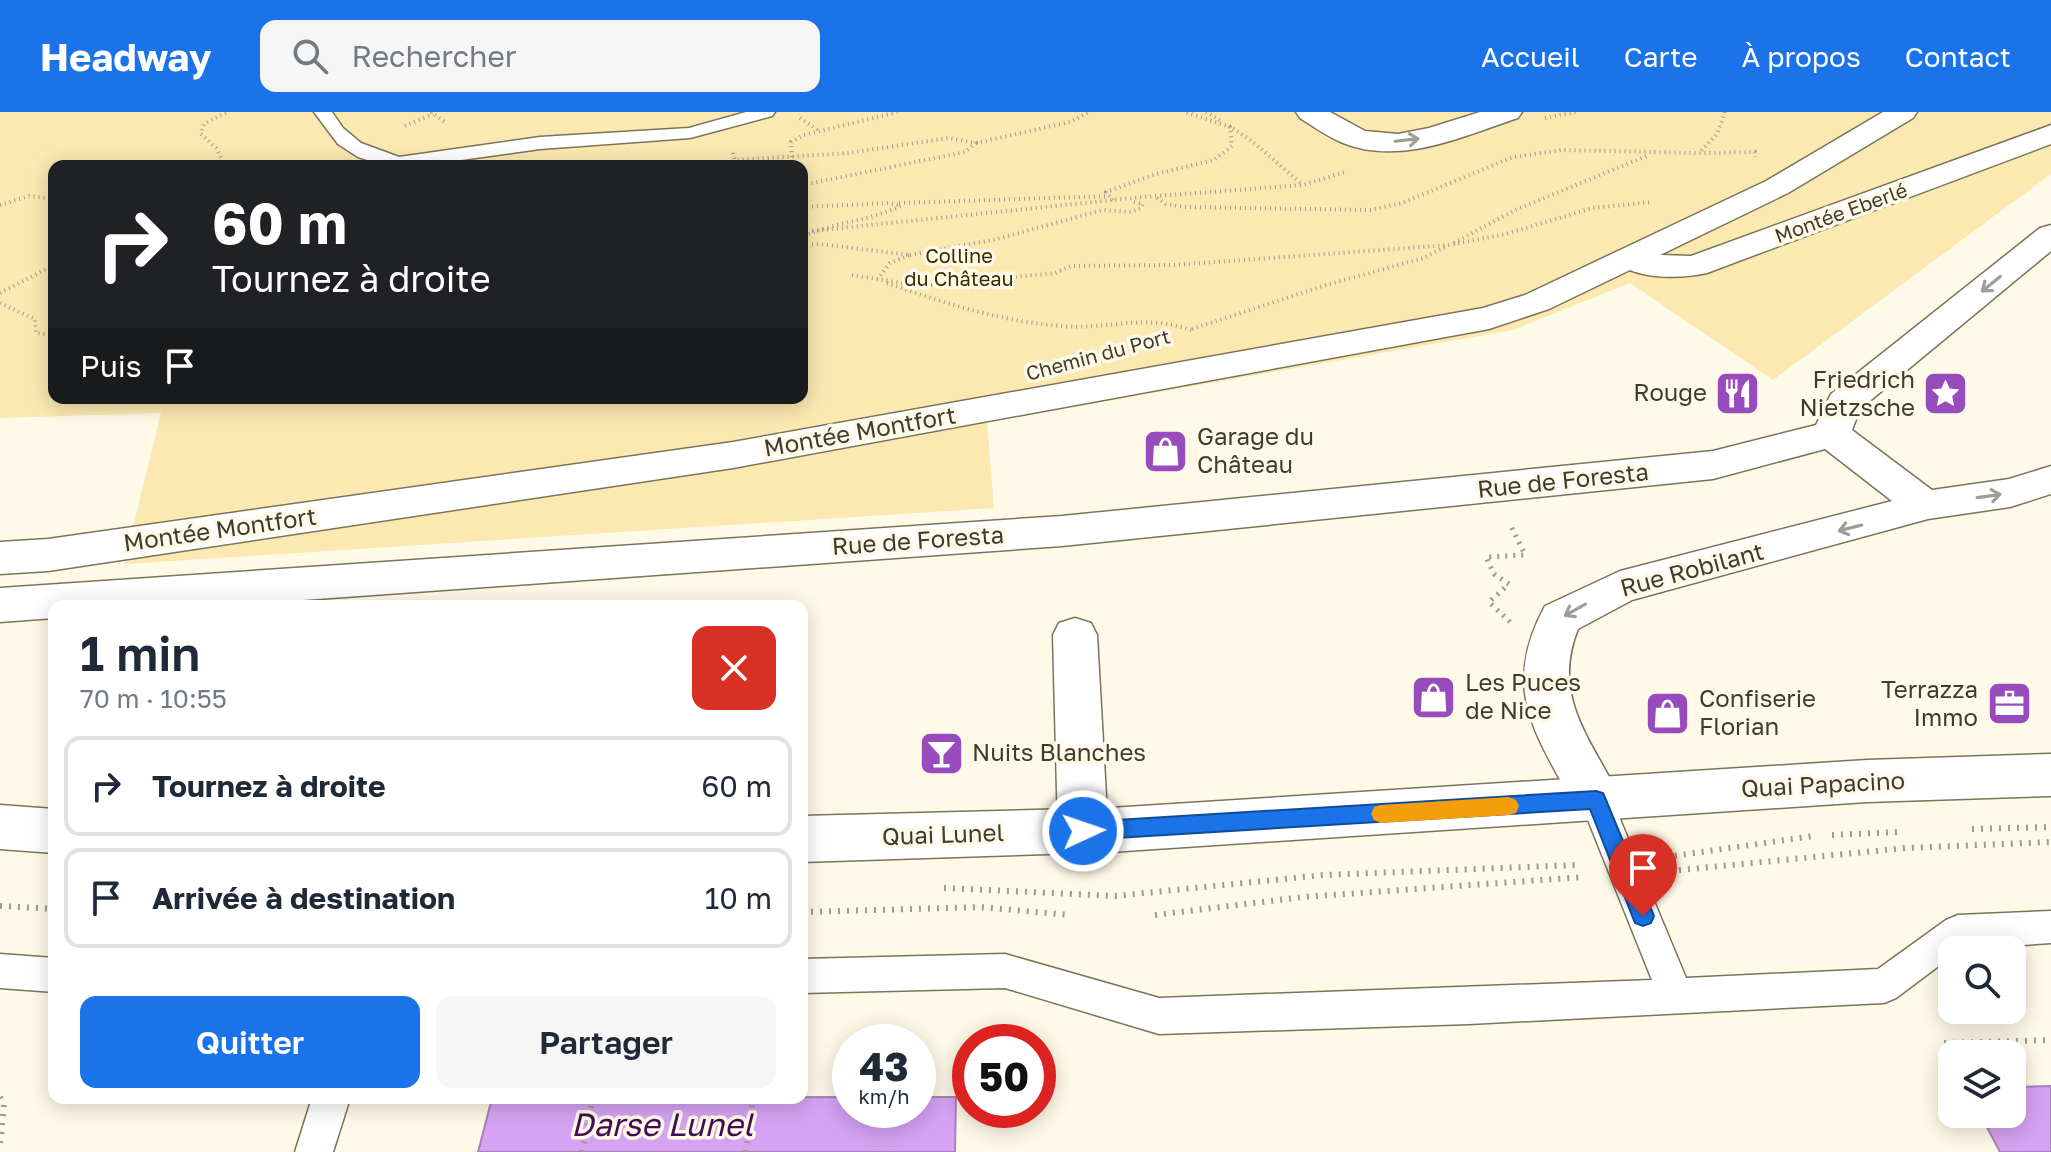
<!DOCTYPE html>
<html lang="fr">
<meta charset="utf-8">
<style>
:root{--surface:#fff;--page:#f6f6f7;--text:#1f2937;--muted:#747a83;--line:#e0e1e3;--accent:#1a73e8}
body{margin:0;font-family:"Golos Text",sans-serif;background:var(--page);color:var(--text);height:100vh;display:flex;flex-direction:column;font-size:30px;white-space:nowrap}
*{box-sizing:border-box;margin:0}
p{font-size:26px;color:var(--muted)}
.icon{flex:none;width:44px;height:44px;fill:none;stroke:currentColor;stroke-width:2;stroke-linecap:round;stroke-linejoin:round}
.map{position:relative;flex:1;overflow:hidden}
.panel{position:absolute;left:48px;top:488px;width:760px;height:504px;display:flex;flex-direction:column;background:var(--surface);border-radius:16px;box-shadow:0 4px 20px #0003}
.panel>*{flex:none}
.banner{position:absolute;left:48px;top:48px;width:760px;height:244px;border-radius:16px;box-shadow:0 4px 20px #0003;background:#202124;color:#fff;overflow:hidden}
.buttons{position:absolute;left:1938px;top:824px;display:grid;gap:16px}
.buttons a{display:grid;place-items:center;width:88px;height:88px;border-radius:16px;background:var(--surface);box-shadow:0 4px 20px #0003;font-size:40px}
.speed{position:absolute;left:832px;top:912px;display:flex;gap:16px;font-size:40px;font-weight:700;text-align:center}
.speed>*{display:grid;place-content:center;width:104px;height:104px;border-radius:50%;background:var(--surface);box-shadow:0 4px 20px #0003;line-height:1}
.speed small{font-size:20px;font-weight:400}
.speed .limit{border:12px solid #d22;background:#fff;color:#111}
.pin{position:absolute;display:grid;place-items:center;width:68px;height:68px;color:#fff;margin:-82px -34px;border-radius:50% 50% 50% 0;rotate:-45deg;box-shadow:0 0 8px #0007}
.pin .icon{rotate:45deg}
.me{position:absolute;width:88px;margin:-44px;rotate:87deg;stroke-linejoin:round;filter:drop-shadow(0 0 6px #0008)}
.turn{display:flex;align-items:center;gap:28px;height:168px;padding:0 32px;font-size:36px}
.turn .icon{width:104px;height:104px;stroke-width:2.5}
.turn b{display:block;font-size:56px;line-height:68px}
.then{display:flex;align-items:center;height:76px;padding:0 32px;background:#0003;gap:16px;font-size:30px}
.round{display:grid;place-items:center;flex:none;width:84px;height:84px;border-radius:16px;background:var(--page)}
.head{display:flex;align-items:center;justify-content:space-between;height:136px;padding:0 32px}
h1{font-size:48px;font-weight:600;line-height:60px}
.primary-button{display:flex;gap:16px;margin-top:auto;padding:16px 32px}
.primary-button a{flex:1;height:92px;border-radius:16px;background:var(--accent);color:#fff;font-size:32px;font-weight:600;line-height:92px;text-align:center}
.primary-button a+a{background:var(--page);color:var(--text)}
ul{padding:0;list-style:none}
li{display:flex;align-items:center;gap:24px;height:100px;margin:0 16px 12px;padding:0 16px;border:4px solid var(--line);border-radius:16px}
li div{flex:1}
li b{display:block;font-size:30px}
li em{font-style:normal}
header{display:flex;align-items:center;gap:48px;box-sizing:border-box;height:112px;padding:0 40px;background:var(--accent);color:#fff}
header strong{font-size:38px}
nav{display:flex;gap:44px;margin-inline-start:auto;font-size:28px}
.search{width:560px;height:72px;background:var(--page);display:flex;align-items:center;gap:20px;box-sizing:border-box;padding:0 28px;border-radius:16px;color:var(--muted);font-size:30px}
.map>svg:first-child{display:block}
.green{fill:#fbe9b1;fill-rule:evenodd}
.water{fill:#d6a2f3;stroke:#a983b8;stroke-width:2}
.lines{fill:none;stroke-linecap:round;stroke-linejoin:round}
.lane-casing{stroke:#7c7459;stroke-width:3}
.street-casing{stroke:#7c7459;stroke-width:3}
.secondary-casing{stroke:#7c7459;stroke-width:3}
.path-far2{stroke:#9f9a8b;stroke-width:4;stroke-dasharray:1 4;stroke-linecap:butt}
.path-far1{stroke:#9f9a8b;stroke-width:5;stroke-dasharray:2 6;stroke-linecap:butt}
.path{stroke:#9f9a8b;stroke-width:6;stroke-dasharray:2 7;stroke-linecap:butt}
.lane{fill:#fff;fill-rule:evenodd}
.street{fill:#fff;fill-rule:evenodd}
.secondary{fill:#fff;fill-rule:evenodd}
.oneway{stroke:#9f9d98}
.route{fill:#1a73e8;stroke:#114b97;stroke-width:2}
.slow{fill:#f59e0b}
.labels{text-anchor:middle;stroke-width:7;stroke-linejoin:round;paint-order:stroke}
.far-street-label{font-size:20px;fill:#3f3b30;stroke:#fff9e7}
.far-park-label{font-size:20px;fill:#392c00;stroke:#fff9e7}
.poi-label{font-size:24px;fill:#3f3b30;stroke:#fff9e7;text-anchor:start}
.street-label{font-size:24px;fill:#3f3b30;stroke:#fff9e7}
.near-water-label{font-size:32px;font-style:italic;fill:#3f0c55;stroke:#fff9e7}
</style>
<header>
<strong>Headway</strong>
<div class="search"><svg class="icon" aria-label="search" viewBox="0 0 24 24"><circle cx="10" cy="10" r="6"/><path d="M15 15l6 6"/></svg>Rechercher</div>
<nav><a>Accueil</a><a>Carte</a><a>À propos</a><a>Contact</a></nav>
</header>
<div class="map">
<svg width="2051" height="1040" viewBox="0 0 2051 1040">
<rect width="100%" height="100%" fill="#fff9e7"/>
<path class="green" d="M0,0H2051V62L1773,268L1630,171L1513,218L987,310L994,396L124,452L161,301L0,306ZM54,54H802V286H54Z"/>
<g class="water">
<polygon points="2051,974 2051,1040 2000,1040 1980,1002 2012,1002 2012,975"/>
<polygon points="850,985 850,998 918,998 918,985 956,985 955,1040 478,1040 492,986"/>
</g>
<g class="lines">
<defs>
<g id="lane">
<polygon points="314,0 332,0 343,16 361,31 399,45 540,25 689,16 746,0 775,0 772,4 690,26 540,37 418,54 385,54 358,45 338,32"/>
<polygon points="1596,674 1607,678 1612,688 1686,866 1878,857 1946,808 1958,803 2051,799 2051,831 1952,838 1952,844 1896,886 1884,891 1469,912 1159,922 1005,876 802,881 802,847 1005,842 1159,886 1652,868 1580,688 1585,678"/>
<polygon points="0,842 54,846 54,880 0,876"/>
<polygon points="312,986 350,986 333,1040 295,1040"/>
</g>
<g id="street">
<path d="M1296,0H1330L1365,19L1398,22L1429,16L1480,0H1522L1518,6C1463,24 1401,54 1343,31C1328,25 1314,15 1300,6Z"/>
<path d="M1883,0H1917L1913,6L1788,81L1660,143L1691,144L2051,13V32L1707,161C1685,166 1651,167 1630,158L1549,197L1489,217L733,356L48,459L0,462V430L48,427L733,330L1483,196L1525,183L1766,69Z"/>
<path d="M2051,113V139L1860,297L1852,318L1932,378L2009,367L2051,354V382L2010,395L1928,407L1632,488L1578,517C1550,586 1593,629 1621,688L1613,703L1596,710L1579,703C1539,625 1498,581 1545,494L1620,459L1892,389L1825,337L1713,367L1062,434L220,494H54V506L0,510V476L1062,404L1713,339L1816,313L1831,282L2040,116Z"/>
<polygon points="1075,506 1091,511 1097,523 1108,719 1101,735 1083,741 1065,735 1058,719 1053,523 1059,511"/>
</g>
<g id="secondary">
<polygon points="2051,642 2051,684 1867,690 1110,740 802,750 802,704 1110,696 1867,648"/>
<polygon points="0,693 54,697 54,741 0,737"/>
</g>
</defs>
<use href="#lane" class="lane-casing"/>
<use href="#street" class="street-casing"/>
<use href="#secondary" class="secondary-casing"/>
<g class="path-far2">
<polyline points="431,0 445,10"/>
<polyline points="1206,0 1221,9"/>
<polyline points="1725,0 1717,22 1699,41 1755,40 1755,45"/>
<polyline points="800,6 818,18"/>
<polyline points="1545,6 1576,0"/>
<polyline points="405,14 433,2"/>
<polyline points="1229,14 1252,29 1303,73"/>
<polyline points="976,31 1070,10 1089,0"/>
<polyline points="733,41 735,48 849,41 948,26 976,31 965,40 802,73"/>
<polyline points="792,45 791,30 804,23 898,0"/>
<polyline points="212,54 223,50"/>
<polyline points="226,54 216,36 201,22 204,12 227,0"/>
<polyline points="1157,86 1166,92 1185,95 1370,98 1402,91 1513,45 1562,38 1699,41"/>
<polyline points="1113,88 1106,80 1156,62 1214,48 1232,34 1230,15 1185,0"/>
<polyline points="899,91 1109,84"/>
<polyline points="0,93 29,84 54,87"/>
<path d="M802,95L889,91L901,94C869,109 834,110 802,125"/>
<polyline points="802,120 1143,85 1303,73 1345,60"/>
<polyline points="1454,131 1515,98 1649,43"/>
<polyline points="802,133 819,132 910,143 890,151 878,167"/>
<polyline points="910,143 997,127 1103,98 1131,100 1141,96 1143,92 1134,90"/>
<polyline points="852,163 920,174 1055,161 1071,154 1174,153 1449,133 1506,122 1592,96 1653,90"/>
<path d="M887,171C942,191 1004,210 1062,214C1104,218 1152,201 1192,219"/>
<polyline points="0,181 54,153"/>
<polyline points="0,191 35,207 36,221 54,224"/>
<polyline points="1192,217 1326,173 1424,146 1445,135"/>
</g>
<polyline class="path-far1" points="1510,510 1489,490 1509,472 1494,462 1486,445 1525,443 1511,414"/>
<g class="path">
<polyline points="1972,717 2051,715"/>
<polyline points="1832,723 1898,720"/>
<polyline points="1666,745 1814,724"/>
<polyline points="1670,759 1906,736 2051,730"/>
<polyline points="944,776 1115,784 1323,763 1576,753"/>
<polyline points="0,794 54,797"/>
<polyline points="802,800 980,795 1069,803"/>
<polyline points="1155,803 1303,785 1584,765"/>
<polyline points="1944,931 2051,928"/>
<polyline points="0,985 4,993 0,1033"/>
<polyline points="582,1040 593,986"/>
<polyline points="746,1040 753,986"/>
</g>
<use href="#lane" class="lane"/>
<use href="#street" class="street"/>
<use href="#secondary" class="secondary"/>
</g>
<defs><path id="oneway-shaft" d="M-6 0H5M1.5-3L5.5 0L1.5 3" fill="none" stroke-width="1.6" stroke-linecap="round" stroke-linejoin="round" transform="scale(2)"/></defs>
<g class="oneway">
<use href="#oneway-shaft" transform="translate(1407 28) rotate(-6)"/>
<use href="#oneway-shaft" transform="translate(1991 172) rotate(141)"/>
<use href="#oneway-shaft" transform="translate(1989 384) rotate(-8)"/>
<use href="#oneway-shaft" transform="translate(1850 416) rotate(166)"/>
<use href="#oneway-shaft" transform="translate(1575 498) rotate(151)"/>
</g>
<polygon class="route" points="1596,679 1603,681 1606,688 1654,804 1651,811 1643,814 1635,811 1590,697 1083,728 1076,726 1073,719 1076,712 1083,710"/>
<polygon class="slow" points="1509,685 1516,688 1519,694 1516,701 1509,703 1381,711 1374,708 1371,702 1374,695 1381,693"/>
<defs>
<symbol id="restaurant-square" viewBox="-11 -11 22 22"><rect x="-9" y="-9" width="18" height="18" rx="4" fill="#974bbd" stroke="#fff9e7"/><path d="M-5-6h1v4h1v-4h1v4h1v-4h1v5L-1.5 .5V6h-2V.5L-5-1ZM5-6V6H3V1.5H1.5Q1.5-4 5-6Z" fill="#fff"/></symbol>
<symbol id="sight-square" viewBox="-11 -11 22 22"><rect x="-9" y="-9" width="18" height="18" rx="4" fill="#974bbd" stroke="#fff9e7"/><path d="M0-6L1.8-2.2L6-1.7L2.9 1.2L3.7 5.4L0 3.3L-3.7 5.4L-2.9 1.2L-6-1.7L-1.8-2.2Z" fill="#fff"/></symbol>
<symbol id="shop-square" viewBox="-11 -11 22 22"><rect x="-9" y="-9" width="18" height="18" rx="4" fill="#974bbd" stroke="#fff9e7"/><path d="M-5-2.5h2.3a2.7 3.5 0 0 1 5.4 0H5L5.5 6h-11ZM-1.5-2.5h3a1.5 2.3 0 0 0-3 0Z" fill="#fff"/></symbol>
<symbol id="office-square" viewBox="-11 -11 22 22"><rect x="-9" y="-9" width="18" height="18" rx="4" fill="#974bbd" stroke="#fff9e7"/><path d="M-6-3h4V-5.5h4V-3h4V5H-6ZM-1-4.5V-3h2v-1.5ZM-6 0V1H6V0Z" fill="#fff"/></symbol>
<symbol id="bar-square" viewBox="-11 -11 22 22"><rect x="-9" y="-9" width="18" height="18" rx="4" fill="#974bbd" stroke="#fff9e7"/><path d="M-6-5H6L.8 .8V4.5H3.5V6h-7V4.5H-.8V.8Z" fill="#fff"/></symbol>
</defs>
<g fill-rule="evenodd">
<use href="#restaurant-square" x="1712" y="256" width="51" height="51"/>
<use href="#sight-square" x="1920" y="256" width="51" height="51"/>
<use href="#shop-square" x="1140" y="314" width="51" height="51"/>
<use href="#shop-square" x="1408" y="560" width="51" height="51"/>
<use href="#office-square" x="1984" y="566" width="51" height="51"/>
<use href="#shop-square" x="1642" y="576" width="51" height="51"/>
<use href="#bar-square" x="916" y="616" width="51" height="51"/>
</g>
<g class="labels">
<g class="far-street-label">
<text transform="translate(1841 101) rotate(-20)" y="7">Montée Eberlé</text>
<text transform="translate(1098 243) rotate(-15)" y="7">Chemin du Port</text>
</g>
<g class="far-park-label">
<text x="959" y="151">Colline<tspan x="959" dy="23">du Château</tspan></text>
</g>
<g class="poi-label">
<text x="1915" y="276" text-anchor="end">Friedrich<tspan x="1915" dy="28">Nietzsche</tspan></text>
<text x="1707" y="289" text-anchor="end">Rouge</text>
<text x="1197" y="333">Garage du<tspan x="1197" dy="28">Château</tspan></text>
<text x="1465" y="579">Les Puces<tspan x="1465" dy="28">de Nice</tspan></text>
<text x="1978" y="586" text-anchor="end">Terrazza<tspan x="1978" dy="28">Immo</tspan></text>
<text x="1699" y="595">Confiserie<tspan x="1699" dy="28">Florian</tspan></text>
<text x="972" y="649">Nuits Blanches</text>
</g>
<g class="street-label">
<text transform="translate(860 320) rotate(-10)" y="8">Montée Montfort</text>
<text transform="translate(1563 369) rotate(-6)" y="8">Rue de Foresta</text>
<text transform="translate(220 418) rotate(-8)" y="8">Montée Montfort</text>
<text transform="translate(918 429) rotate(-4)" y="8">Rue de Foresta</text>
<text transform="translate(1692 458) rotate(-15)" y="8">Rue Robilant</text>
<text transform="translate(1823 673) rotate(-3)" y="8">Quai Papacino</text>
<text transform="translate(943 723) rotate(-2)" y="8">Quai Lunel</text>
</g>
<g class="near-water-label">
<text x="662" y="1024">Darse Lunel</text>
</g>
</g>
</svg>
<div class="buttons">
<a><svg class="icon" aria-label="search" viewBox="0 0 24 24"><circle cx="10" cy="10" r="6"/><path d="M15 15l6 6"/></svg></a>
<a><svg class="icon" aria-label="layers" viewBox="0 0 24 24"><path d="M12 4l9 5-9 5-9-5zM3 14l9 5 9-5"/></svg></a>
</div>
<div class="speed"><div>43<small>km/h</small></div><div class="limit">50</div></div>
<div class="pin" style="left:1643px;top:804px;background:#d93025"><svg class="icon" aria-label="arrive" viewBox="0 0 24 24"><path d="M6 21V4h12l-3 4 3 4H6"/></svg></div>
<svg class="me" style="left:1083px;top:719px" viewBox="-20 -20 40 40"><circle r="17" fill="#1a73e8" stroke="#fff" stroke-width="3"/><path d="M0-11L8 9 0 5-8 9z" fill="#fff"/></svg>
<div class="banner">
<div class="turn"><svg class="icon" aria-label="right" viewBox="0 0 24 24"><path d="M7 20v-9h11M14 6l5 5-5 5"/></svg><div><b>60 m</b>Tournez à droite</div></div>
<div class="then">Puis<svg class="icon" aria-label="arrive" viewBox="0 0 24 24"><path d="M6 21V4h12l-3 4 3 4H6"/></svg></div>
</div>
<section class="panel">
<div class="head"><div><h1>1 min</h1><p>70 m · 10:55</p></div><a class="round" style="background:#d93025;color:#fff"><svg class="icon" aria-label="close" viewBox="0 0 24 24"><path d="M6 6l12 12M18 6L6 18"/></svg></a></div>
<ul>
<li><svg class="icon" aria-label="right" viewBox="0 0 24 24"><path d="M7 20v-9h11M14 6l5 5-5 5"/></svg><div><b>Tournez à droite</b></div><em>60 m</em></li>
<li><svg class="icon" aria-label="arrive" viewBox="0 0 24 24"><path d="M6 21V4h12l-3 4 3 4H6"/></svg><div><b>Arrivée à destination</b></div><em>10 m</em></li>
</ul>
<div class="primary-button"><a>Quitter</a><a>Partager</a></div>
</section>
</div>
